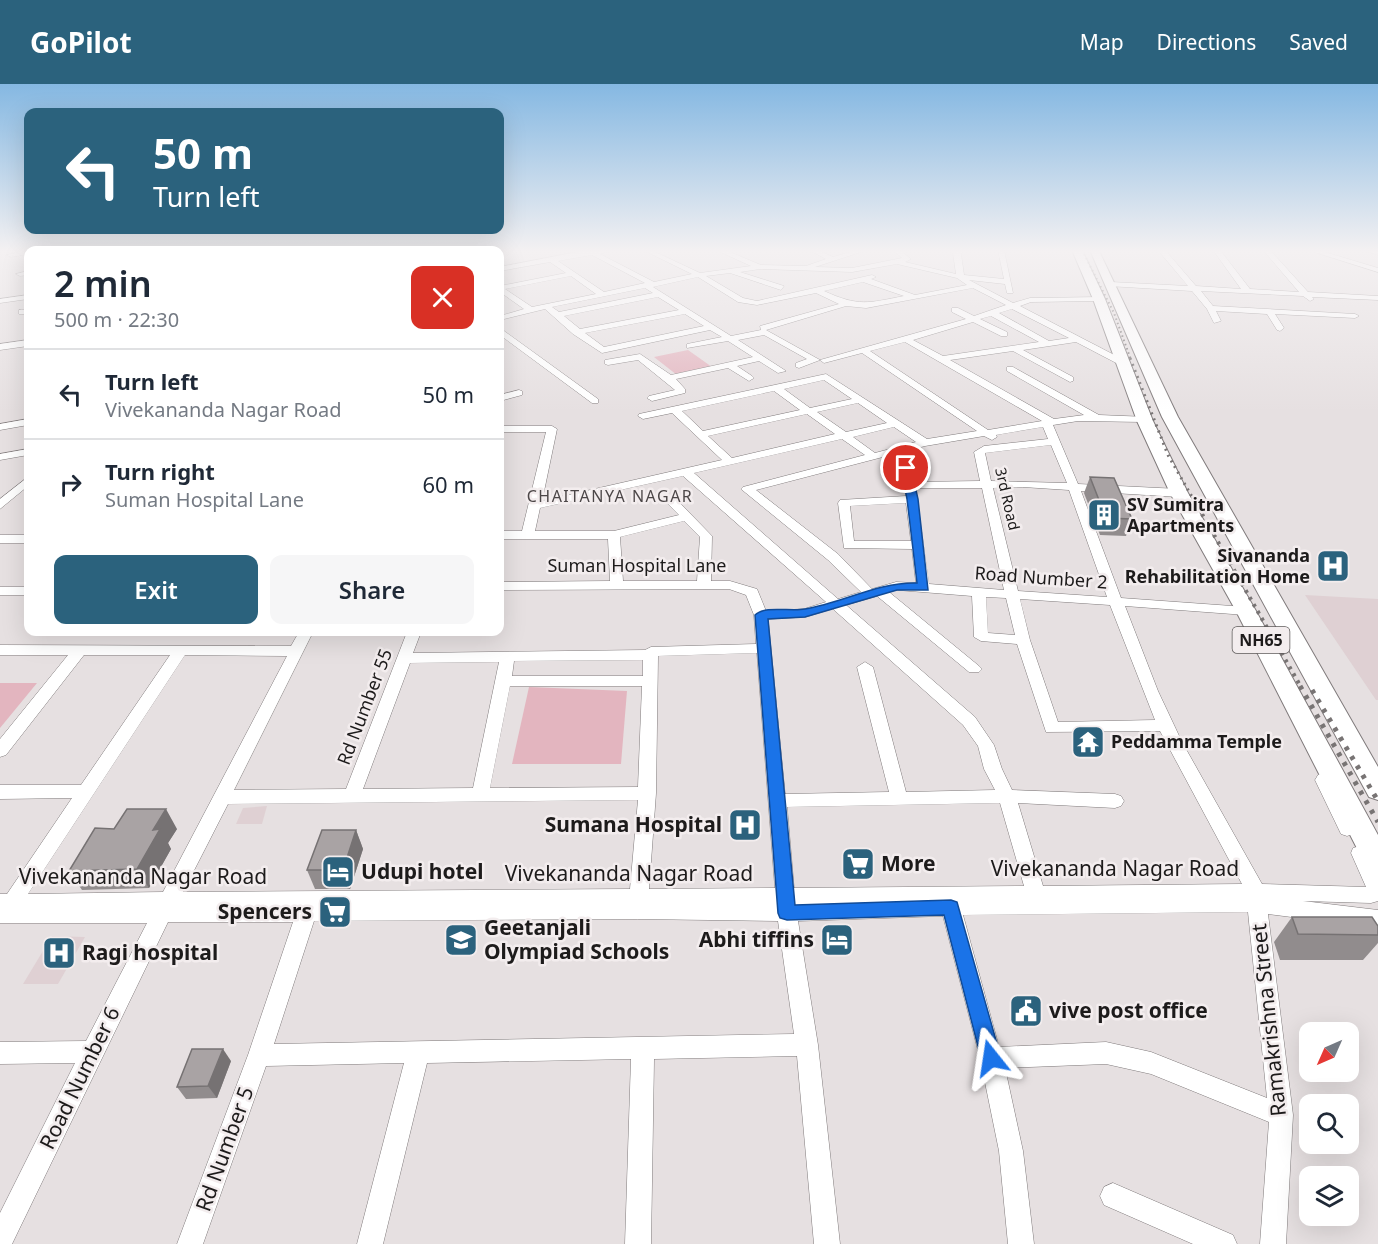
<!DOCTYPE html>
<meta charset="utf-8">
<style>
:root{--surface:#fff;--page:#f6f6f7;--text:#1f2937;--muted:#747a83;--line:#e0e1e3;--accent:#2b627d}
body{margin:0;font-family:"Noto Sans",sans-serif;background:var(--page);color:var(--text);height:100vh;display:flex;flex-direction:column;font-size:22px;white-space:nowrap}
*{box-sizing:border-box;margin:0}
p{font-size:20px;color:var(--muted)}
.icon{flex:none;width:33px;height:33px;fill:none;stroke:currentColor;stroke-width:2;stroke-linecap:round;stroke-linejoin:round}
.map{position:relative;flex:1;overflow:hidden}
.details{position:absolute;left:24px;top:162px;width:480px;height:390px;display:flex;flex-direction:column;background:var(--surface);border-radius:12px;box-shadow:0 6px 24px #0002}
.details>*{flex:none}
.top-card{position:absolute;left:24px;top:24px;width:480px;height:126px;border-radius:12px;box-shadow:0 6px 24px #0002;background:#2b627d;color:#fff;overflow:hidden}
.needle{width:39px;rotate:225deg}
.buttons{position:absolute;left:1299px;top:938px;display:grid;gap:12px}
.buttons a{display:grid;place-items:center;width:60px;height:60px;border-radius:12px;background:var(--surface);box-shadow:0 6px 24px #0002;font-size:30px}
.pin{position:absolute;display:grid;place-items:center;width:51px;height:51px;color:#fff;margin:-26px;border:3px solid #fff;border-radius:50%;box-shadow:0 2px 6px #0007}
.me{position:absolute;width:66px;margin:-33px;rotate:345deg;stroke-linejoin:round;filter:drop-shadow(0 0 4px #0008)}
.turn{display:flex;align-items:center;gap:21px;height:126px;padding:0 30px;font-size:27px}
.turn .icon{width:78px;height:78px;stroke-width:2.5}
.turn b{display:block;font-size:42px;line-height:51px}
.round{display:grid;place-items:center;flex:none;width:63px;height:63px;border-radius:12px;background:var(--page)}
.summary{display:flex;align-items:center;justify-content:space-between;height:102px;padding:0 30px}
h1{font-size:36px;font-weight:600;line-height:45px}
.button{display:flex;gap:12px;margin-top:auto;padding:12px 30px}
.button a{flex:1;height:69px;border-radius:12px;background:var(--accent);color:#fff;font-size:24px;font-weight:600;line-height:69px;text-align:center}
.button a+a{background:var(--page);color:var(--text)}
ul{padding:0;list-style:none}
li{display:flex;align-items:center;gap:18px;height:90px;padding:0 30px;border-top:2px solid var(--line)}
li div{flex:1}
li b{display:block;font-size:22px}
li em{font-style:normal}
header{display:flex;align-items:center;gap:36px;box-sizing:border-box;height:84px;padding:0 30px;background:var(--accent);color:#fff}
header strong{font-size:28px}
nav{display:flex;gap:33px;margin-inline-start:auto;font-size:21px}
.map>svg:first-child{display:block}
.built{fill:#dfd0d3}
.green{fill:#e3b5bf}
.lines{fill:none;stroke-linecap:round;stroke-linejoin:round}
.minor-casing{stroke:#807b7c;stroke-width:1}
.highway-casing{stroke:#807b7c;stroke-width:2}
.minor{fill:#fff;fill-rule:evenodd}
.highway{fill:#fff;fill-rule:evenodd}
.rail-far3{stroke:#787474;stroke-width:2;stroke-dasharray:1.5 3;stroke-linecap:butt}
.rail-far2{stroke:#787474;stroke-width:3;stroke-dasharray:2 4.5;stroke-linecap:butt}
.rail-far1{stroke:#787474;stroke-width:4;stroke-dasharray:3 5;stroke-linecap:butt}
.rail{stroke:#787474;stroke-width:5;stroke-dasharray:4 7;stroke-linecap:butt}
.wall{fill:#918c8d}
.shaded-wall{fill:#767273}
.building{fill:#a9a3a4;stroke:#767273;stroke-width:1.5}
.route{fill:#1a73e8;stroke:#114b97;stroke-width:1.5}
.labels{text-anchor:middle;stroke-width:5;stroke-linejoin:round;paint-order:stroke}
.far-street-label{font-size:15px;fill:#1d1b1b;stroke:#f3edee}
.far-neighbourhood-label{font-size:16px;letter-spacing:1.5px;fill:#4c4748;stroke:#f3edee}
.shield{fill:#f3edee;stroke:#5d5a5a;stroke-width:1.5}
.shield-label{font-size:16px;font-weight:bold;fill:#1d1b1b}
.poi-label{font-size:18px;font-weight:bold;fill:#1d1b1b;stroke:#f3edee;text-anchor:start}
.street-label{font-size:18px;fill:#1d1b1b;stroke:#f3edee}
.near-poi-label{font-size:21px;font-weight:bold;fill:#1d1b1b;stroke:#f3edee;text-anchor:start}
.near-street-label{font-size:21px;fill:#1d1b1b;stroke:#f3edee}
</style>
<header>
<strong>GoPilot</strong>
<nav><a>Map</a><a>Directions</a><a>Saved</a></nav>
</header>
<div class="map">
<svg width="1378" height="1160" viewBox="0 0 1378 1160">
<rect width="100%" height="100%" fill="#e6e0e1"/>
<g class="built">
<polygon points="1305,511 1378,515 1378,616 1376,616"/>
<polygon points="267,722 262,740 236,740 243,724"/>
<polygon points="52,852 85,853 58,900 23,900"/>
</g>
<g class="green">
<polygon points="688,266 712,283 677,291 654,273"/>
<polygon points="0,599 37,599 0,644"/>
<polygon points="529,603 627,607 621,680 512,680"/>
</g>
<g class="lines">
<defs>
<g id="minor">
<polygon points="28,166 30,166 28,170 11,173 7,171"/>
<polygon points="498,166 515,166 500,170"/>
<path d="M587,166H612L600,170L654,198L692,190L643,166H651L700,189L751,182L716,166H725L761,181L806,182L826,175L809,166H817L833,173L857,166H867L815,183L852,184L902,174L893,166H900L911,175L905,178L956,190L953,169L957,166H964L961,170L964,191L1004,195L998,166H1004L1013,209H1007L1005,200L969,196L1013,219L1030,214L1102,213L1103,215L1099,217L1031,218L1020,222L1126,277V281H1120L1076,258L1023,266L1073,293V297L1070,298L1013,267L950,276L1054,335L1084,331L1007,287V283H1013L1099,331L1148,333V337L1144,338L1078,337L1053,341L1078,400L1179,405L1185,409L1179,413L1081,407L1121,514L1246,523L1253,527L1246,531L1125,522L1158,607L1182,658L1262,800L1366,803L1351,769L1353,764L1360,762L1367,764L1378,787V817L1371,819L1303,817L1378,826V844L1268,830L1293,1031L1286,1160H1260L1269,1038L1151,990L1106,980L1005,984L1023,1067L1034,1160H1008L999,1067L980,974L943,832L798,837L818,961L840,1160H814L797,972L654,975L651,1160H625L631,975L427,979L383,1160H357L404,979L266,982L203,1160H177L248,971L293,838H168L12,1160H0V1129L75,979L0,980V958L86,957L147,839H0V810H7L72,714L0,715V701H81L170,571H84L6,671L0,673V655L68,571H0V561L291,562L299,548H313L234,706L346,705L407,548H421L413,569L645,566L651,563L756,560L754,531L746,511L729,505L500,506V498L610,497L608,455H500V447H522L546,348H500V342H552L557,345L542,417L722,376L672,329L643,335L638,332L639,330L826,290L927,355L977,347L862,269L824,279L820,276L799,284L796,283V279L807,275L764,251L738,256L786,287L778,289L759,277L737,282L752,292L754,294L749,297L728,284L676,295L685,305V309L652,317L647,314L649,312L675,306L638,276L608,281L605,280V276L640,270L671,291L753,273L728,257L687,264V260L722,253L710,246L602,269L573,250L545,225L500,236V232L524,225L500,208V202L566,189L550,178L500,187V183ZM592,171L645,199L604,208L558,177ZM897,180L957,194L967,201L915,211L871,195L876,193L872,191L757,217L743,214L706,192L730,189L781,206L784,202L740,188L760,185L852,188ZM571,192L596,210L532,223L505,205ZM698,193L738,218L757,221L816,209L839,220L760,242L761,246L731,252L653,203ZM863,198L904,212C868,219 859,223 824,207ZM645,204L653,209L559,228L552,223ZM973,204L1006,221L974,232L958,224H952V228L966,235L820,276L766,246L846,222L866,224ZM658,213L679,226L580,245L564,232ZM1012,225L1069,254L1049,257L999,229ZM685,230L704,242L604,263L585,249ZM991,232L1039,258L943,272L913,256L973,238L1001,252H1007V248L980,235ZM905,258L1042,337L988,346L870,267ZM824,296L852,315L810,324L784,305ZM774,307L800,326L703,347L682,327ZM858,319L887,339L846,348L817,328ZM807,330L835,350L732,374L708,352ZM894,343L916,358L875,369L853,353ZM1043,343L1048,355L984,362L974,368L980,397L915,398L912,384L906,381L900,384L906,412L840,416L838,419L844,464L912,465L916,499L896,498L872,505L838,470L756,406L925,362L984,352L992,356L997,353L996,351ZM842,355L865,371L743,403L741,405L828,476L861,508L838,515L694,389ZM1051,361L1067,399L991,397L985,369ZM683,392L826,518L804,525L766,527L757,505L730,497H711L712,452L676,415L672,414L666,418L679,431L614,447H535L540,424ZM1023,403L1069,406L1107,513L1018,507L993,404ZM916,404H982L1004,506L929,500ZM906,419L911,457H854L850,422ZM684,437L700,453L697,497H623L620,453ZM897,506L972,512L974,553L981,557L1017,560L1046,648L1160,647L1242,800L1043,802L1018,719L1115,724L1121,722L1124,717L1121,712L1115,710L1012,706L1002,685L994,661L975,633L846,521L877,512L969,588H979L982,585L979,582L889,508ZM986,513L1006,514L1015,551L988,549ZM1020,515L1110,521L1155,636L1058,638L1030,556ZM833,525L963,641L978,662L984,685L995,706L906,708L873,583L865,578L857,583L889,708L785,710L768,535L805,533ZM757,569L775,804L649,805L656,709L658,572ZM185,571L287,572L163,808L28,810ZM643,576V592H512L514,577ZM499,578L473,704L363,705L410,579ZM510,602H642L638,703L490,704ZM638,716L630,805L183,808L228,720ZM1000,719L1024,802L794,804L787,723ZM1248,828L1267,1014L1151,968L1106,958L999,963L963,831ZM638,835L778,837L794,950L274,960L314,837Z"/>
<polygon points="1158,166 1165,166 1196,202 1241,205 1213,166 1220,166 1250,205 1299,208 1263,166 1270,166 1308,208 1378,212 1378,216 1312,213 1314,215 1310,217 1303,212 1201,207 1213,222 1355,230 1359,232 1355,234 1275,230 1284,244 1280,247 1277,246 1267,230 1216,227 1221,237 1214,239 1207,225 1192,207 1108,202 1111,198 1188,202"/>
<polygon points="1308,166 1318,166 1378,184 1378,188"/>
<polygon points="1365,166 1378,167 1378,171 1366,167"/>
<polygon points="28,187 28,191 20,192 16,190"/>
<polygon points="28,211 28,215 0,219 0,215"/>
<polygon points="22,226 28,226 28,230 19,230 19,226"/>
<polygon points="500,244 598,315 598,319 592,319 500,251"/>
<polygon points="28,256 28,262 0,266 0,260"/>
<polygon points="519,306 522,307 522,311 500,317 500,311"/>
<polygon points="28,335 28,341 0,346 0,340"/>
<polygon points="28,365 28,371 0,376 0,370"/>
<polygon points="28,393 28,402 0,425 0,415"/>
<rect x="0" y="451" width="28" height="8"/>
<rect x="0" y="503" width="28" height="8"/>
<polygon points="1332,685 1338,687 1341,691 1334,698 1356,745 1353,750 1347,752 1341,750 1315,696 1318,691"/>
<polygon points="1113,1099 1233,1151 1237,1160 1193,1160 1104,1121 1100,1112 1104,1103"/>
</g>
<g id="highway">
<polygon points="1072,166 1082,166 1105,215 1153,337 1188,409 1256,527 1378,751 1378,789 1368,786 1236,527 1170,409 1137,337 1093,215"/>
<polygon points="1090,166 1099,167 1178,333 1378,683 1378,716 1369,713 1162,333"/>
</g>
</defs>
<use href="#minor" class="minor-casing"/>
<use href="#highway" class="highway-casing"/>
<use href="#minor" class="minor"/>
<use href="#highway" class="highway"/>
<polyline class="rail-far3" points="1082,166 1114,229 1131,276"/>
<polyline class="rail-far2" points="1130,274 1168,371 1195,418"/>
<polyline class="rail-far1" points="1194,416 1301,603"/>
<g class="rail">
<polyline points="1300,602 1378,738"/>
<polyline points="1312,606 1378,717"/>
</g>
</g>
<g class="wall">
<polygon points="1090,393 1132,435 1126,452 1100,451 1084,409"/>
<polygon points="114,745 177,745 168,759 171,765 149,804 82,806 69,787"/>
<polygon points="356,746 363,765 350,805 315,805 307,786"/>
<polygon points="1292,833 1378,842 1378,859 1363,876 1280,876 1274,858"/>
<polygon points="231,977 217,1014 186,1015 177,1003"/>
</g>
<g class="shaded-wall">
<polygon points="166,725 177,745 168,759 171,765 149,804 137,785 153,746"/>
<polygon points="356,746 363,765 350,805 343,786"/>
<polygon points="223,965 231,977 217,1014 208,1002"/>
</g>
<g class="building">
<polygon points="1090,393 1114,394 1132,435 1106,434"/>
<polygon points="127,725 166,725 153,746 160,745 137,785 69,787 95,744 114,745"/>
<polygon points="322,746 356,746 343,786 307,786"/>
<polygon points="1292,833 1372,833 1378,842 1378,851 1298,850"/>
<polygon points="192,965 223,965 208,1002 177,1003"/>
</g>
<linearGradient id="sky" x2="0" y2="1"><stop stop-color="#85b8e2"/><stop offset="0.51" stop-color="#f4f1f2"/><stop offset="1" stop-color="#f4f1f2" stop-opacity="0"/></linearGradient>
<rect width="1378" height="328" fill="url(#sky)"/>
<path class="route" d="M906,381L911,384L918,415L928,506H897L805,533L768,535L795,821L951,816L957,818L1001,974L998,981L991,984L984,981L981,974L944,831L787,836L780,834L778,829L755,531C765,521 791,528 805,525C843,519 877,498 917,499L907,415L901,384Z"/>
<defs>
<symbol id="building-square" viewBox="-11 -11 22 22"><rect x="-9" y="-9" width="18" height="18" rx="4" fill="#2b627d" stroke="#f3edee"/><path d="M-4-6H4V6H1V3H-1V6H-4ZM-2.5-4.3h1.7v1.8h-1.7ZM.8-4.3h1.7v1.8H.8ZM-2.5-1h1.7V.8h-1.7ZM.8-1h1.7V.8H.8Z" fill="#fff"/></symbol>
<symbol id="hospital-square" viewBox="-11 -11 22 22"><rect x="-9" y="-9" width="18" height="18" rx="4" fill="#2b627d" stroke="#f3edee"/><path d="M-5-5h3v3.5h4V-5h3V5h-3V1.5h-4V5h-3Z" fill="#fff"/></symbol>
<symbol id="temple-square" viewBox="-11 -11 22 22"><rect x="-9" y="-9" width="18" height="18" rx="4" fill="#2b627d" stroke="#f3edee"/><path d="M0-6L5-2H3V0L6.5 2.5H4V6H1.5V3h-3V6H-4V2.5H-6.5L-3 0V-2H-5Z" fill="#fff"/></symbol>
<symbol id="supermarket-square" viewBox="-11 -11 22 22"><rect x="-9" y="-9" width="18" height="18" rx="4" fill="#2b627d" stroke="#f3edee"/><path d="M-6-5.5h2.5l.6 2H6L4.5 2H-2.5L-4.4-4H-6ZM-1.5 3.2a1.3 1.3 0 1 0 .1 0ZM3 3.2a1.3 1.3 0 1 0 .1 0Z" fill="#fff"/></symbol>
<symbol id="hotel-square" viewBox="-11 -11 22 22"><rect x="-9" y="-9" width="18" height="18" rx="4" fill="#2b627d" stroke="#f3edee"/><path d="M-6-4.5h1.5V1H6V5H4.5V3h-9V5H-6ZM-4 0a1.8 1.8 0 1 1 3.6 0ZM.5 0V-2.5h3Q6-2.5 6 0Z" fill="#fff"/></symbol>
<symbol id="school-square" viewBox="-11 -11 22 22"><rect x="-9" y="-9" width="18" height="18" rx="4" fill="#2b627d" stroke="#f3edee"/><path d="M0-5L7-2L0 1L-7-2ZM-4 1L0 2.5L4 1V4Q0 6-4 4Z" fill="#fff"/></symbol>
<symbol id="civic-square" viewBox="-11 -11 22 22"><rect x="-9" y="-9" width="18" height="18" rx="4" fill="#2b627d" stroke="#f3edee"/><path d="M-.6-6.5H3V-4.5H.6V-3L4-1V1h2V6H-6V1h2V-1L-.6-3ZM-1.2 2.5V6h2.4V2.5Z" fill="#fff"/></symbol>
</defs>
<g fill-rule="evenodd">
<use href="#building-square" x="1085" y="412" width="38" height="38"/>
<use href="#hospital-square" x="1314" y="463" width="38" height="38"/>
<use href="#temple-square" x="1069" y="639" width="38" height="38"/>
<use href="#hospital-square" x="726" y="722" width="38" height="38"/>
<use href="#supermarket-square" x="839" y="761" width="38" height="38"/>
<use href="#hotel-square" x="319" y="769" width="38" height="38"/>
<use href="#supermarket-square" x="316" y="809" width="38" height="38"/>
<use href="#school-square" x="442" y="837" width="38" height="38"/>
<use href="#hotel-square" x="818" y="837" width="38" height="38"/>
<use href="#hospital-square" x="40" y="850" width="38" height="38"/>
<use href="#civic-square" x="1007" y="908" width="38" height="38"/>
</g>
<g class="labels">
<g class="far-street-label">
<text transform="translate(1007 415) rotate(77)" y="5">3rd Road</text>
</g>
<g class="far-neighbourhood-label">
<text x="610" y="418">CHAITANYA NAGAR</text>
</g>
<rect class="shield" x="1232.5" y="543" width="57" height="26" rx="4.5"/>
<g class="shield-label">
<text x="1261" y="562">NH65</text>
</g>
<g class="poi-label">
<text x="1127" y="427">SV Sumitra<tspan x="1127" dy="21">Apartments</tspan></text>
<text x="1310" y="478" text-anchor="end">Sivananda<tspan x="1310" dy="21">Rehabilitation Home</tspan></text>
<text x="1111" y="664">Peddamma Temple</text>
</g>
<g class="street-label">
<text x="637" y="488">Suman Hospital Lane</text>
<text transform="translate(1041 494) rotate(4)" y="6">Road Number 2</text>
<text transform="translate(365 623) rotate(-69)" y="6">Rd Number 55</text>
</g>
<g class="near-poi-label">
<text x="722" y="748" text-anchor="end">Sumana Hospital</text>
<text x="881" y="787">More</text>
<text x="361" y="795">Udupi hotel</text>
<text x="312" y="835" text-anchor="end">Spencers</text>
<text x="484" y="851">Geetanjali<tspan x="484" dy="24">Olympiad Schools</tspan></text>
<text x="814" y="863" text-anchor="end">Abhi tiffins</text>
<text x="82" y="876">Ragi hospital</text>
<text x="1049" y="934">vive post office</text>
</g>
<g class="near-street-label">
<text x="1115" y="792">Vivekananda Nagar Road</text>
<text x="629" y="797">Vivekananda Nagar Road</text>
<text x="143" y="800">Vivekananda Nagar Road</text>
<text transform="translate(1269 936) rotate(-96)" y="7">Ramakrishna Street</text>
<text transform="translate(80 994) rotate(-64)" y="7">Road Number 6</text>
<text transform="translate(225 1065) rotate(-70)" y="7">Rd Number 5</text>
</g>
</g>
</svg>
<div class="buttons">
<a><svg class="needle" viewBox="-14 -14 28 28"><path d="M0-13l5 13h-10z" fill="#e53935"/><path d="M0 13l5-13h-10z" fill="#747a83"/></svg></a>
<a><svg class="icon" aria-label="search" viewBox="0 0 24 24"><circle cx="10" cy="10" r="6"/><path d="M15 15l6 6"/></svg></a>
<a><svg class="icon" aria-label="layers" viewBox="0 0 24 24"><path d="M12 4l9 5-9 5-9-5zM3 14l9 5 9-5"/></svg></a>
</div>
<div class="pin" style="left:906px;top:384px;background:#d93025"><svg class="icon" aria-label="arrive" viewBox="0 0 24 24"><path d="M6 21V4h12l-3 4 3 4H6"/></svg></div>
<svg class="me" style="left:991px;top:974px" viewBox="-20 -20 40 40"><path d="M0-17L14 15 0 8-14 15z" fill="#1a73e8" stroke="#fff" stroke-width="4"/></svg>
<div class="top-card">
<div class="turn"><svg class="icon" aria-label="left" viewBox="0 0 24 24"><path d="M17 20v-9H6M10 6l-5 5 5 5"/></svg><div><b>50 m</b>Turn left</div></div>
</div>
<section class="details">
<div class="summary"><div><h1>2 min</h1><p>500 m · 22:30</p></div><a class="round" style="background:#d93025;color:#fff"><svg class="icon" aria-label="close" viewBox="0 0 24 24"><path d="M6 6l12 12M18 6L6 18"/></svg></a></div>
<ul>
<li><svg class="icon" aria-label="left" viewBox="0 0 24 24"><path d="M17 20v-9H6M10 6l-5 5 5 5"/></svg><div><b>Turn left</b><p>Vivekananda Nagar Road</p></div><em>50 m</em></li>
<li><svg class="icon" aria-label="right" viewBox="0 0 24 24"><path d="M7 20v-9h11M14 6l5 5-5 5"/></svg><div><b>Turn right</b><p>Suman Hospital Lane</p></div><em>60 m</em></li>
</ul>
<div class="button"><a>Exit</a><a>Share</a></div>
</section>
</div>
